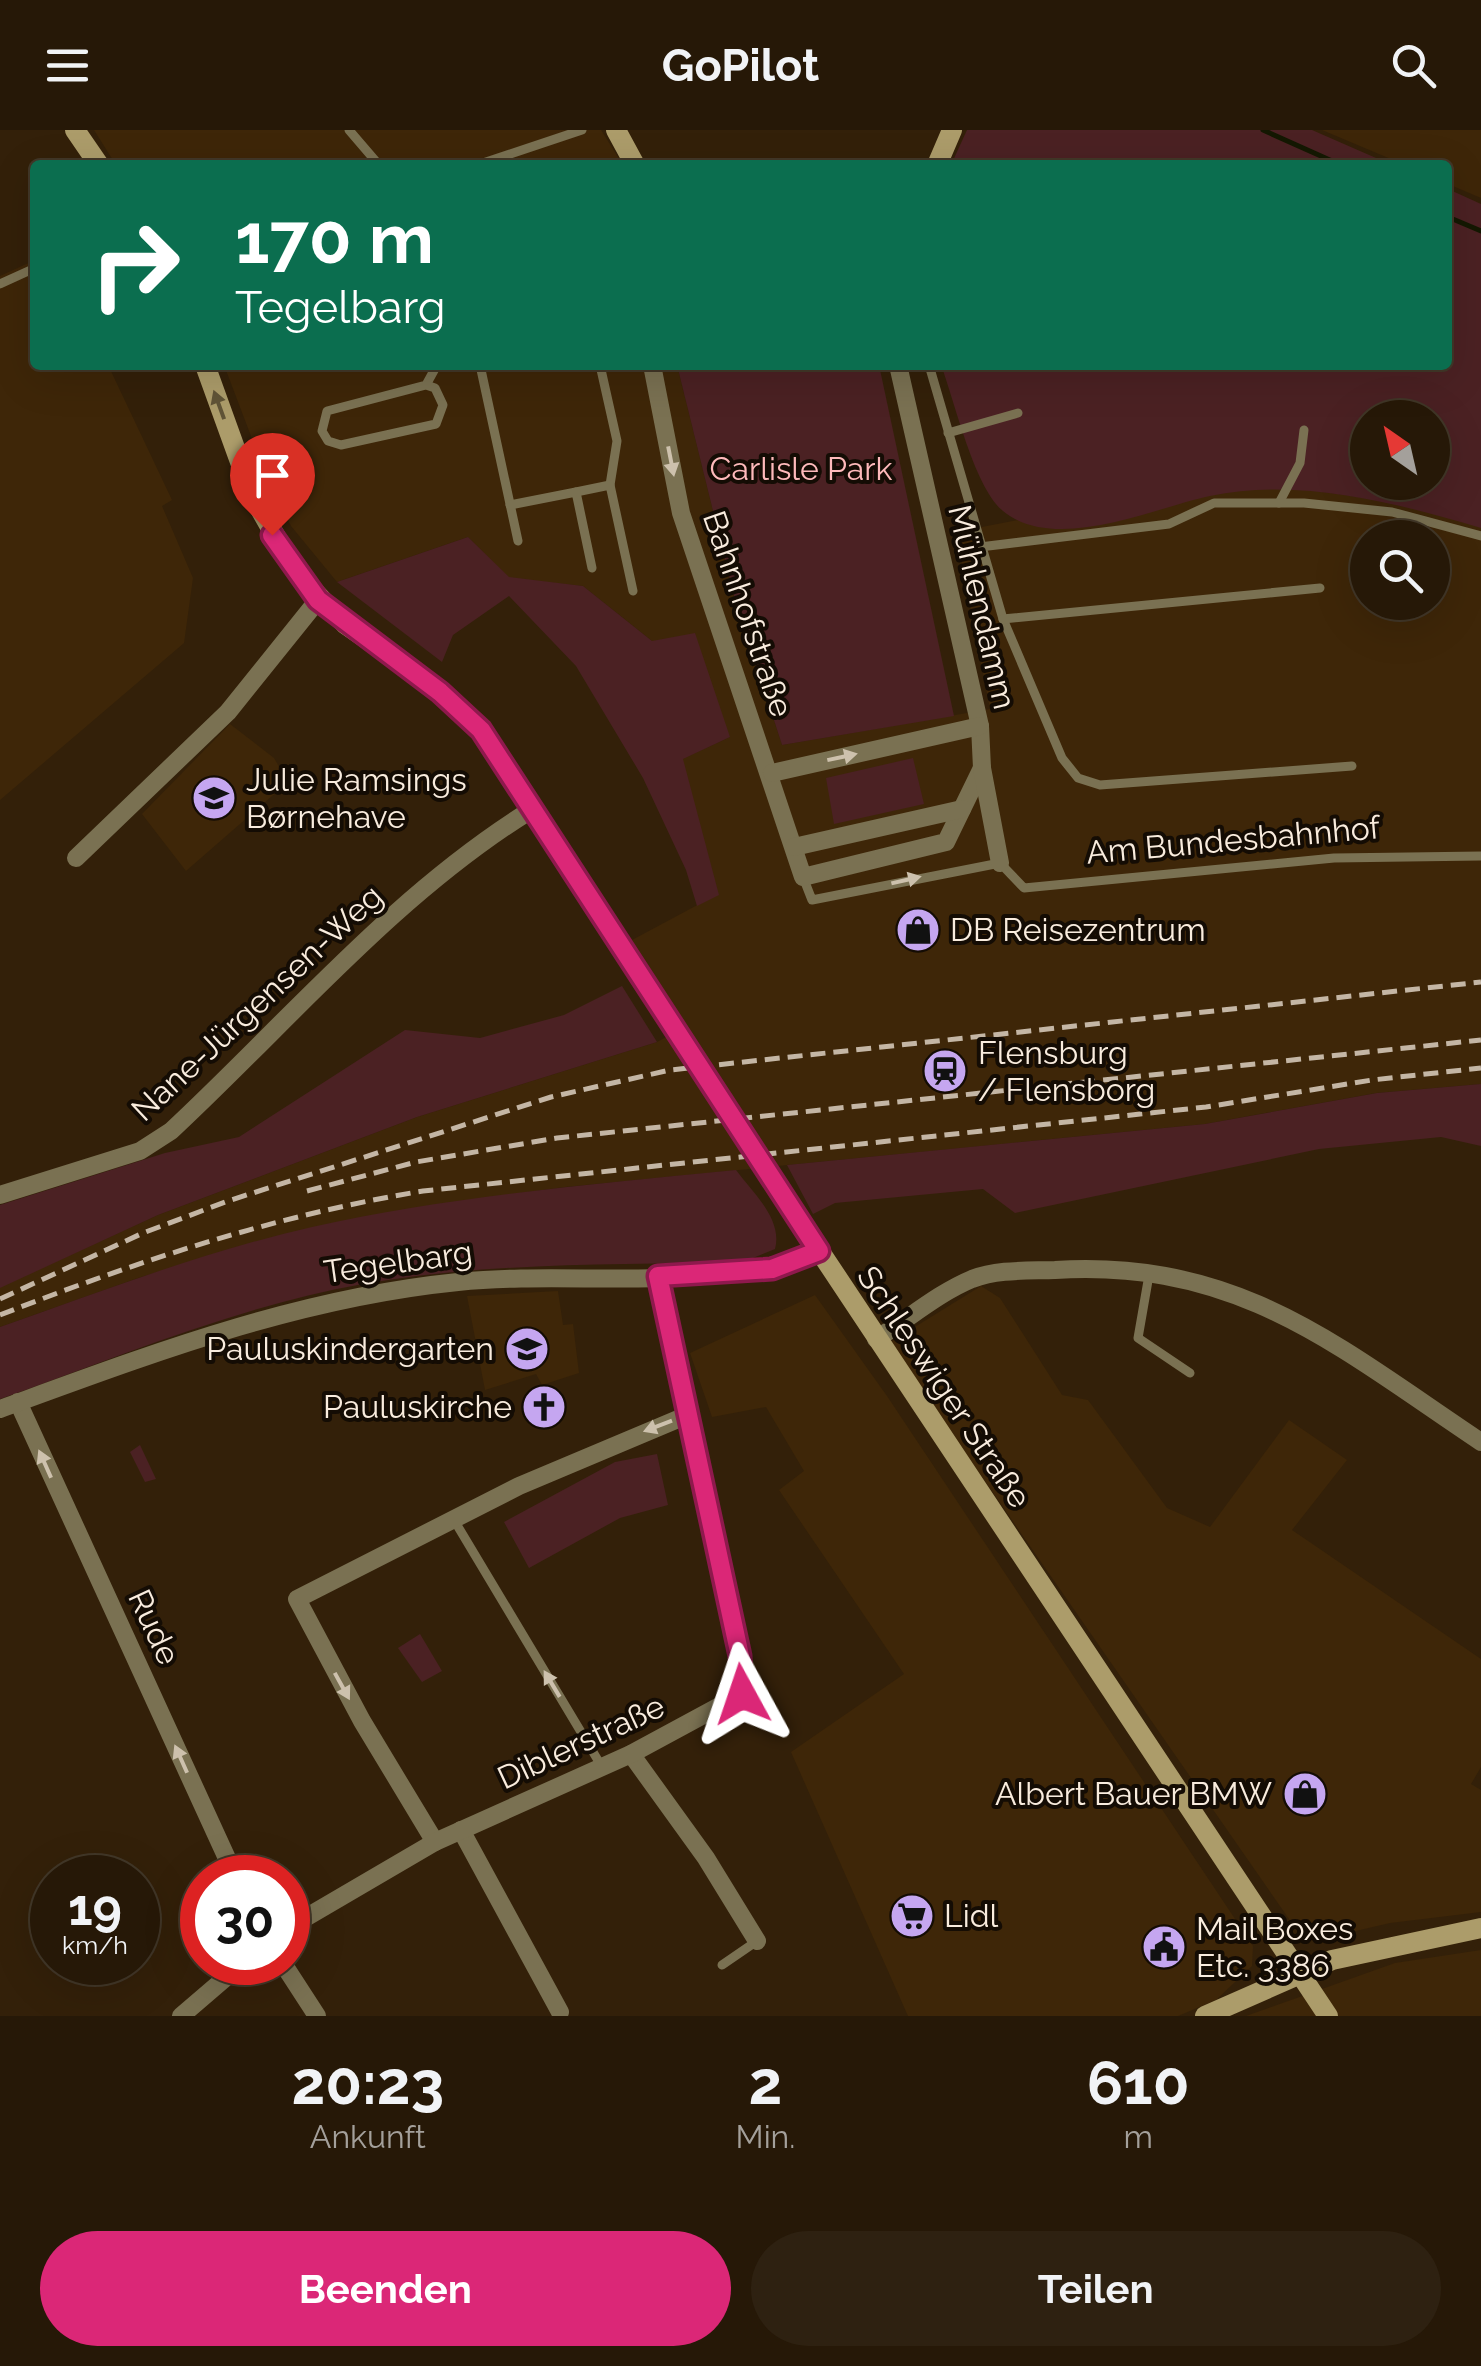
<!DOCTYPE html>
<html lang="de">
<meta charset="utf-8">
<style>
:root{--surface:#261807;--page:#2e2111;--text:#f1f3f6;--muted:#a4a09b;--line:#423728;--accent:#db2777}
body{margin:0;font-family:Raleway,sans-serif;background:var(--page);color:var(--text);height:100vh;display:flex;flex-direction:column;font-size:38px;white-space:nowrap}
*{box-sizing:border-box;margin:0}
p{font-size:32px;color:var(--muted)}
.icon{flex:none;width:55px;height:55px;fill:none;stroke:currentColor;stroke-width:2;stroke-linecap:round;stroke-linejoin:round}
.map{position:relative;height:1886px;overflow:hidden}
.panel{display:flex;flex-direction:column;background:var(--surface);flex:1}
.panel>*{flex:none}
.banner{position:absolute;left:30px;top:30px;width:1422px;height:210px;border-radius:10px;box-shadow:0 10px 40px #0002,0 0 0 2px var(--line);background:#0b6e4f;color:#fff;overflow:hidden}
.needle{width:65px;rotate:326deg}
.controls{position:absolute;left:1350px;top:270px;display:grid;gap:20px}
.controls a{display:grid;place-items:center;width:100px;height:100px;border-radius:50%;background:var(--surface);box-shadow:0 10px 40px #0002,0 0 0 2px var(--line);font-size:50px}
.speed{position:absolute;left:30px;top:1725px;display:flex;gap:20px;font-size:50px;font-weight:700;text-align:center}
.speed>*{display:grid;place-content:center;width:130px;height:130px;border-radius:50%;background:var(--surface);box-shadow:0 10px 40px #0002,0 0 0 2px var(--line);line-height:1}
.speed small{font-size:25px;font-weight:400}
.speed .limit{border:15px solid #d22;background:#fff;color:#111}
.pin{position:absolute;display:grid;place-items:center;width:85px;height:85px;color:#fff;margin:-102px -42px;border-radius:50% 50% 50% 0;rotate:-45deg;box-shadow:0 0 10px #0007}
.pin .icon{rotate:45deg}
.me{position:absolute;width:110px;margin:-55px;rotate:355deg;stroke-linejoin:round;filter:drop-shadow(0 0 8px #0008)}
.turn{display:flex;align-items:center;gap:35px;height:210px;padding:0 40px;font-size:45px}
.turn .icon{width:130px;height:130px;stroke-width:2.5}
.turn b{display:block;font-size:70px;line-height:85px}
.eta{display:flex;justify-content:space-evenly;align-items:center;height:170px;text-align:center}
.eta b{font-size:60px;font-weight:700;line-height:70px}
.primary-button{display:flex;gap:20px;margin-top:auto;padding:20px 40px}
.primary-button a{flex:1;height:115px;border-radius:60px;background:var(--accent);color:#fff;font-size:40px;font-weight:700;line-height:115px;text-align:center}
.primary-button a+a{background:var(--page);color:var(--text)}
header{display:flex;justify-content:space-between;align-items:center;height:130px;padding:0 40px;background:var(--surface);font-size:45px;font-weight:700}
.map>svg:first-child{display:block}
.built{fill:#3e2608;fill-rule:evenodd}
.green{fill:#4b2123;fill-rule:evenodd}
.lines{fill:none;stroke-linecap:round;stroke-linejoin:round}
.stream{stroke:#141802;stroke-width:5}
.lane{stroke:#7a7152;stroke-width:9}
.street{stroke:#7a7152;stroke-width:18}
.secondary{stroke:#ac9c6a;stroke-width:20}
.rail{stroke:#c4b6a5;stroke-width:5;stroke-dasharray:15 8;stroke-linecap:butt}
.secondary-bridge{stroke:#ac9c6a;stroke-width:20}
.oneway{fill:#605437}
.oneway2{fill:#cdc1ad}
.route-casing{stroke:#8e194d;stroke-width:25}
.route{stroke:#db2777;stroke-width:18}
.labels{text-anchor:middle;stroke-width:8;stroke-linejoin:round;paint-order:stroke}
.park-label{font-size:32px;fill:#febabb;stroke:#140c04}
.street-label{font-size:32px;fill:#f9ecde;stroke:#140c04}
.poi-label{font-size:32px;fill:#f9ecde;stroke:#140c04;text-anchor:start}
</style>
<header><svg class="icon" aria-label="menu" viewBox="0 0 24 24"><path d="M4 6h16M4 12h16M4 18h16"/></svg>GoPilot<svg class="icon" aria-label="search" viewBox="0 0 24 24"><circle cx="10" cy="10" r="6"/><path d="M15 15l6 6"/></svg></header>
<div class="map">
<svg width="1481" height="1886" viewBox="0 0 1481 1886">
<rect width="100%" height="100%" fill="#332009"/>
<g class="built">
<polygon points="94,0 601,0 623,35 116,35"/>
<polygon points="1322,0 1481,0 1481,68 1448,54 1448,35 1405,35"/>
<polygon points="35,130 35,235 108,235 172,370 162,376 193,448 184,513 0,670 0,146"/>
<path d="M224,235H677L734,466L782,615L990,579L956,402L1230,349L1481,384V954L1376,963L1205,994L565,1057L441,1074L311,1098L141,1147L0,1197V1157L158,1085L417,987L657,912L687,896L632,810L718,764L682,629L730,607L652,511L583,456L509,448L468,407L337,452L291,396L268,351ZM1368,408H1432V472H1368Z"/>
<polygon points="230,594 274,628 288,652 186,741 142,684"/>
<polygon points="981,1156 1000,1168 1062,1265 1088,1270 1167,1378 1210,1397 1289,1290 1347,1330 1292,1400 1481,1529 1481,1637 1471,1654 1481,1660 1481,1782 1390,1793 1321,1809 1300,1803 1289,1789 889,1213"/>
<polygon points="558,1161 563,1195 573,1194 579,1243 542,1255 536,1244 485,1260 467,1166"/>
<polygon points="815,1165 887,1266 1253,1816 1252,1836 1216,1870 1178,1886 908,1886 791,1622 904,1544 779,1360 804,1341 766,1277 712,1287 690,1223"/>
<polygon points="1481,1820 1481,1886 1246,1886 1395,1833"/>
</g>
<g class="green">
<polygon points="967,0 1312,0 1392,35 951,35"/>
<path d="M1448,59L1481,74V398C1397,373 1298,347 1210,366C1153,378 1056,424 1003,381C974,357 955,272 941,235H1448ZM1368,288H1432V352H1368Z"/>
<polygon points="677,235 879,235 954,586 782,615 734,466"/>
<polygon points="468,407 509,447 583,456 652,511 695,503 730,607 683,629 719,765 697,776 686,740 643,648 576,536 509,466 453,505 442,532 337,452"/>
<polygon points="913,628 924,674 834,694 826,648"/>
<polygon points="622,856 657,912 417,987 158,1085 0,1158 0,1075 165,1023 239,1007 405,900 480,908 564,885"/>
<polygon points="1481,954 1481,1016 1441,1007 1319,1019 1015,1083 983,1059 835,1073 813,1084 787,1035 1205,994 1377,963"/>
<path d="M736,1040C753,1063 783,1089 775,1119L743,1132C616,1135 488,1132 363,1154C238,1176 119,1227 0,1269V1197C102,1161 206,1121 312,1097C451,1066 594,1054 736,1040Z"/>
<polygon points="140,1315 156,1349 145,1352 130,1322"/>
<polygon points="657,1324 668,1375 620,1388 529,1438 504,1392 615,1332"/>
<polygon points="420,1504 442,1541 422,1552 398,1518"/>
</g>
<g class="lines">
<g class="stream">
<polyline points="1263,0 1341,35"/>
<polyline points="1448,87 1481,101"/>
</g>
<g class="lane">
<polyline points="349,0 379,35"/>
<polyline points="477,35 582,0"/>
<polyline points="0,154 35,138"/>
<polyline points="480,235 518,411"/>
<polyline points="600,235 617,311 610,355"/>
<polyline points="929,235 1003,489 1062,628 1078,648 1100,655 1352,636"/>
<polyline points="426,255 435,258 443,275 436,294 341,315 328,311 322,301 327,281 426,255 437,235"/>
<polyline points="948,303 1018,283"/>
<polyline points="576,362 610,355 633,461"/>
<polyline points="1279,373 1300,333 1304,300"/>
<polyline points="510,375 576,362 592,438"/>
<polyline points="980,417 1169,394 1214,373 1304,373 1392,382 1481,406"/>
<polyline points="1003,489 1320,458"/>
<polyline points="803,747 812,770 1000,733 1024,758 1334,728 1481,726"/>
<polyline points="1149,1145 1138,1208 1190,1243"/>
<polyline points="454,1390 602,1637"/>
<polyline points="722,1835 757,1811"/>
</g>
<g class="street">
<polyline points="652,235 681,383 803,747 946,712 982,638"/>
<polyline points="898,235 980,596 982,638 1000,733"/>
<polyline points="772,643 980,596"/>
<polyline points="794,717 962,679"/>
<polyline points="76,728 228,582 318,470"/>
<path d="M0,1065L140,1021L171,1001C288,892 394,765 531,680"/>
<path d="M876,1209C907,1190 938,1163 972,1149C998,1139 1028,1141 1055,1140C1239,1129 1337,1216 1481,1312"/>
<polyline points="18,1272 236,1748"/>
<path d="M0,1279C151,1224 297,1168 458,1152C576,1140 708,1165 819,1121"/>
<polyline points="631,1624 706,1728 757,1811"/>
<polyline points="461,1700 560,1882"/>
<polyline points="435,1712 362,1591 297,1469 519,1356 690,1284"/>
<polyline points="288,1798 435,1712 631,1624 742,1564 745,1549 658,1145"/>
<polyline points="282,1832 317,1886"/>
<polyline points="181,1886 244,1832"/>
</g>
<g class="secondary">
<polyline points="75,0 99,35"/>
<polyline points="616,0 635,35"/>
<polyline points="937,35 952,0"/>
<polyline points="205,235 252,365 296,442 345,494 424,549 481,600 638,842"/>
<polyline points="801,1093 1328,1886"/>
<polyline points="1205,1886 1332,1830 1481,1798"/>
</g>
<g class="rail">
<polyline points="307,1061 416,1032 557,1008 1481,910"/>
<polyline points="0,1169 143,1103 228,1071 551,967 670,940 1481,852"/>
<path d="M0,1185C138,1131 277,1085 423,1061L1206,977L1372,950L1481,938"/>
</g>
<polyline class="secondary-bridge" points="638,842 801,1093"/>
</g>
<defs><path id="oneway-solid" d="M-6-.8H1V-3.2L6.5 0L1 3.2V.8H-6Z" transform="scale(2.5)"/></defs>
<use class="oneway" href="#oneway-solid" transform="translate(219 275) rotate(-110)"/>
<g class="oneway2">
<use href="#oneway-solid" transform="translate(671 331) rotate(79)"/>
<use href="#oneway-solid" transform="translate(842 627) rotate(-12)"/>
<use href="#oneway-solid" transform="translate(906 750) rotate(-13)"/>
<use href="#oneway-solid" transform="translate(658 1296) rotate(159)"/>
<use href="#oneway-solid" transform="translate(45 1334) rotate(-114)"/>
<use href="#oneway-solid" transform="translate(552 1554) rotate(-121)"/>
<use href="#oneway-solid" transform="translate(342 1556) rotate(61)"/>
<use href="#oneway-solid" transform="translate(181 1629) rotate(-114)"/>
</g>
<g class="lines">
<defs>
<polyline id="route" points="272,405 318,470 440,562 481,600 819,1121 772,1139 658,1146 740,1526 742,1564"/>
</defs>
<use href="#route" class="route-casing"/>
<use href="#route" class="route"/>
</g>
<defs>
<symbol id="school-disc" viewBox="-11 -11 22 22"><circle r="9.5" fill="#c5a6f0" stroke="#140c04"/><path d="M0-5L7-2L0 1L-7-2ZM-4 1L0 2.5L4 1V4Q0 6-4 4Z" fill="#111"/></symbol>
<symbol id="shop-disc" viewBox="-11 -11 22 22"><circle r="9.5" fill="#c5a6f0" stroke="#140c04"/><path d="M-5-2.5h2.3a2.7 3.5 0 0 1 5.4 0H5L5.5 6h-11ZM-1.5-2.5h3a1.5 2.3 0 0 0-3 0Z" fill="#111"/></symbol>
<symbol id="station-disc" viewBox="-11 -11 22 22"><circle r="9.5" fill="#c5a6f0" stroke="#140c04"/><path d="M-3-6H3Q5-6 5-4V2Q5 4 3 4L4.5 6H3L1.5 4h-3L-3 6H-4.5L-3 4Q-5 4-5 2V-4Q-5-6-3-6ZM-3.5-4v3h7v-3ZM-3.5 1v1.5H-2V1ZM2 1v1.5H3.5V1Z" fill="#111"/></symbol>
<symbol id="church-disc" viewBox="-11 -11 22 22"><circle r="9.5" fill="#c5a6f0" stroke="#140c04"/><path d="M-1.2-6h2.4v3.5h3.3v2.4h-3.3V6h-2.4V-.1h-3.3v-2.4h3.3Z" fill="#111"/></symbol>
<symbol id="supermarket-disc" viewBox="-11 -11 22 22"><circle r="9.5" fill="#c5a6f0" stroke="#140c04"/><path d="M-6-5.5h2.5l.6 2H6L4.5 2H-2.5L-4.4-4H-6ZM-1.5 3.2a1.3 1.3 0 1 0 .1 0ZM3 3.2a1.3 1.3 0 1 0 .1 0Z" fill="#111"/></symbol>
<symbol id="civic-disc" viewBox="-11 -11 22 22"><circle r="9.5" fill="#c5a6f0" stroke="#140c04"/><path d="M-.6-6.5H3V-4.5H.6V-3L4-1V1h2V6H-6V1h2V-1L-.6-3ZM-1.2 2.5V6h2.4V2.5Z" fill="#111"/></symbol>
</defs>
<g fill-rule="evenodd">
<use href="#school-disc" x="189" y="643" width="50" height="50"/>
<use href="#shop-disc" x="893" y="775" width="50" height="50"/>
<use href="#station-disc" x="920" y="916" width="50" height="50"/>
<use href="#school-disc" x="502" y="1194" width="50" height="50"/>
<use href="#church-disc" x="519" y="1252" width="50" height="50"/>
<use href="#shop-disc" x="1280" y="1639" width="50" height="50"/>
<use href="#supermarket-disc" x="887" y="1761" width="50" height="50"/>
<use href="#civic-disc" x="1139" y="1792" width="50" height="50"/>
</g>
<g class="labels">
<g class="park-label">
<text x="801" y="350">Carlisle Park</text>
</g>
<g class="street-label">
<text transform="translate(982 477) rotate(77)" y="11">Mühlendamm</text>
<text transform="translate(748 484) rotate(71)" y="11">Bahnhofstraße</text>
<text transform="translate(1233 710) rotate(-5)" y="11">Am Bundesbahnhof</text>
<text transform="translate(257 873) rotate(-43)" y="11">Nane-Jürgensen-Weg</text>
<text transform="translate(398 1132) rotate(-8)" y="11">Tegelbarg</text>
<text transform="translate(944 1257) rotate(56)" y="11">Schleswiger Straße</text>
<text transform="translate(154 1497) rotate(65)" y="11">Rude</text>
<text transform="translate(581 1612) rotate(-25)" y="11">Diblerstraße</text>
</g>
<g class="poi-label">
<text x="246" y="661">Julie Ramsings<tspan x="246" dy="37">Børnehave</tspan></text>
<text x="950" y="811">DB Reisezentrum</text>
<text x="978" y="934">Flensburg<tspan x="978" dy="37">/ Flensborg</tspan></text>
<text x="494" y="1230" text-anchor="end">Pauluskindergarten</text>
<text x="512" y="1288" text-anchor="end">Pauluskirche</text>
<text x="1272" y="1675" text-anchor="end">Albert Bauer BMW</text>
<text x="944" y="1797">Lidl</text>
<text x="1196" y="1810">Mail Boxes<tspan x="1196" dy="37">Etc. 3386</tspan></text>
</g>
</g>
</svg>
<div class="controls">
<a><svg class="needle" viewBox="-14 -14 28 28"><path d="M0-13l5 13h-10z" fill="#e53935"/><path d="M0 13l5-13h-10z" fill="#a4a09b"/></svg></a>
<a><svg class="icon" aria-label="search" viewBox="0 0 24 24"><circle cx="10" cy="10" r="6"/><path d="M15 15l6 6"/></svg></a>
</div>
<div class="speed"><div>19<small>km/h</small></div><div class="limit">30</div></div>
<div class="pin" style="left:272px;top:405px;background:#d93025"><svg class="icon" aria-label="arrive" viewBox="0 0 24 24"><path d="M6 21V4h12l-3 4 3 4H6"/></svg></div>
<svg class="me" style="left:742px;top:1564px" viewBox="-20 -20 40 40"><path d="M0-17L14 15 0 8-14 15z" fill="#db2777" stroke="#fff" stroke-width="4"/></svg>
<div class="banner">
<div class="turn"><svg class="icon" aria-label="right" viewBox="0 0 24 24"><path d="M7 20v-9h11M14 6l5 5-5 5"/></svg><div><b>170 m</b>Tegelbarg</div></div>
</div>
</div>
<section class="panel">
<div class="eta">
<div><b>20:23</b><p>Ankunft</p></div>
<div><b>2</b><p>Min.</p></div>
<div><b>610</b><p>m</p></div>
</div>
<div class="primary-button"><a>Beenden</a><a>Teilen</a></div>
</section>
